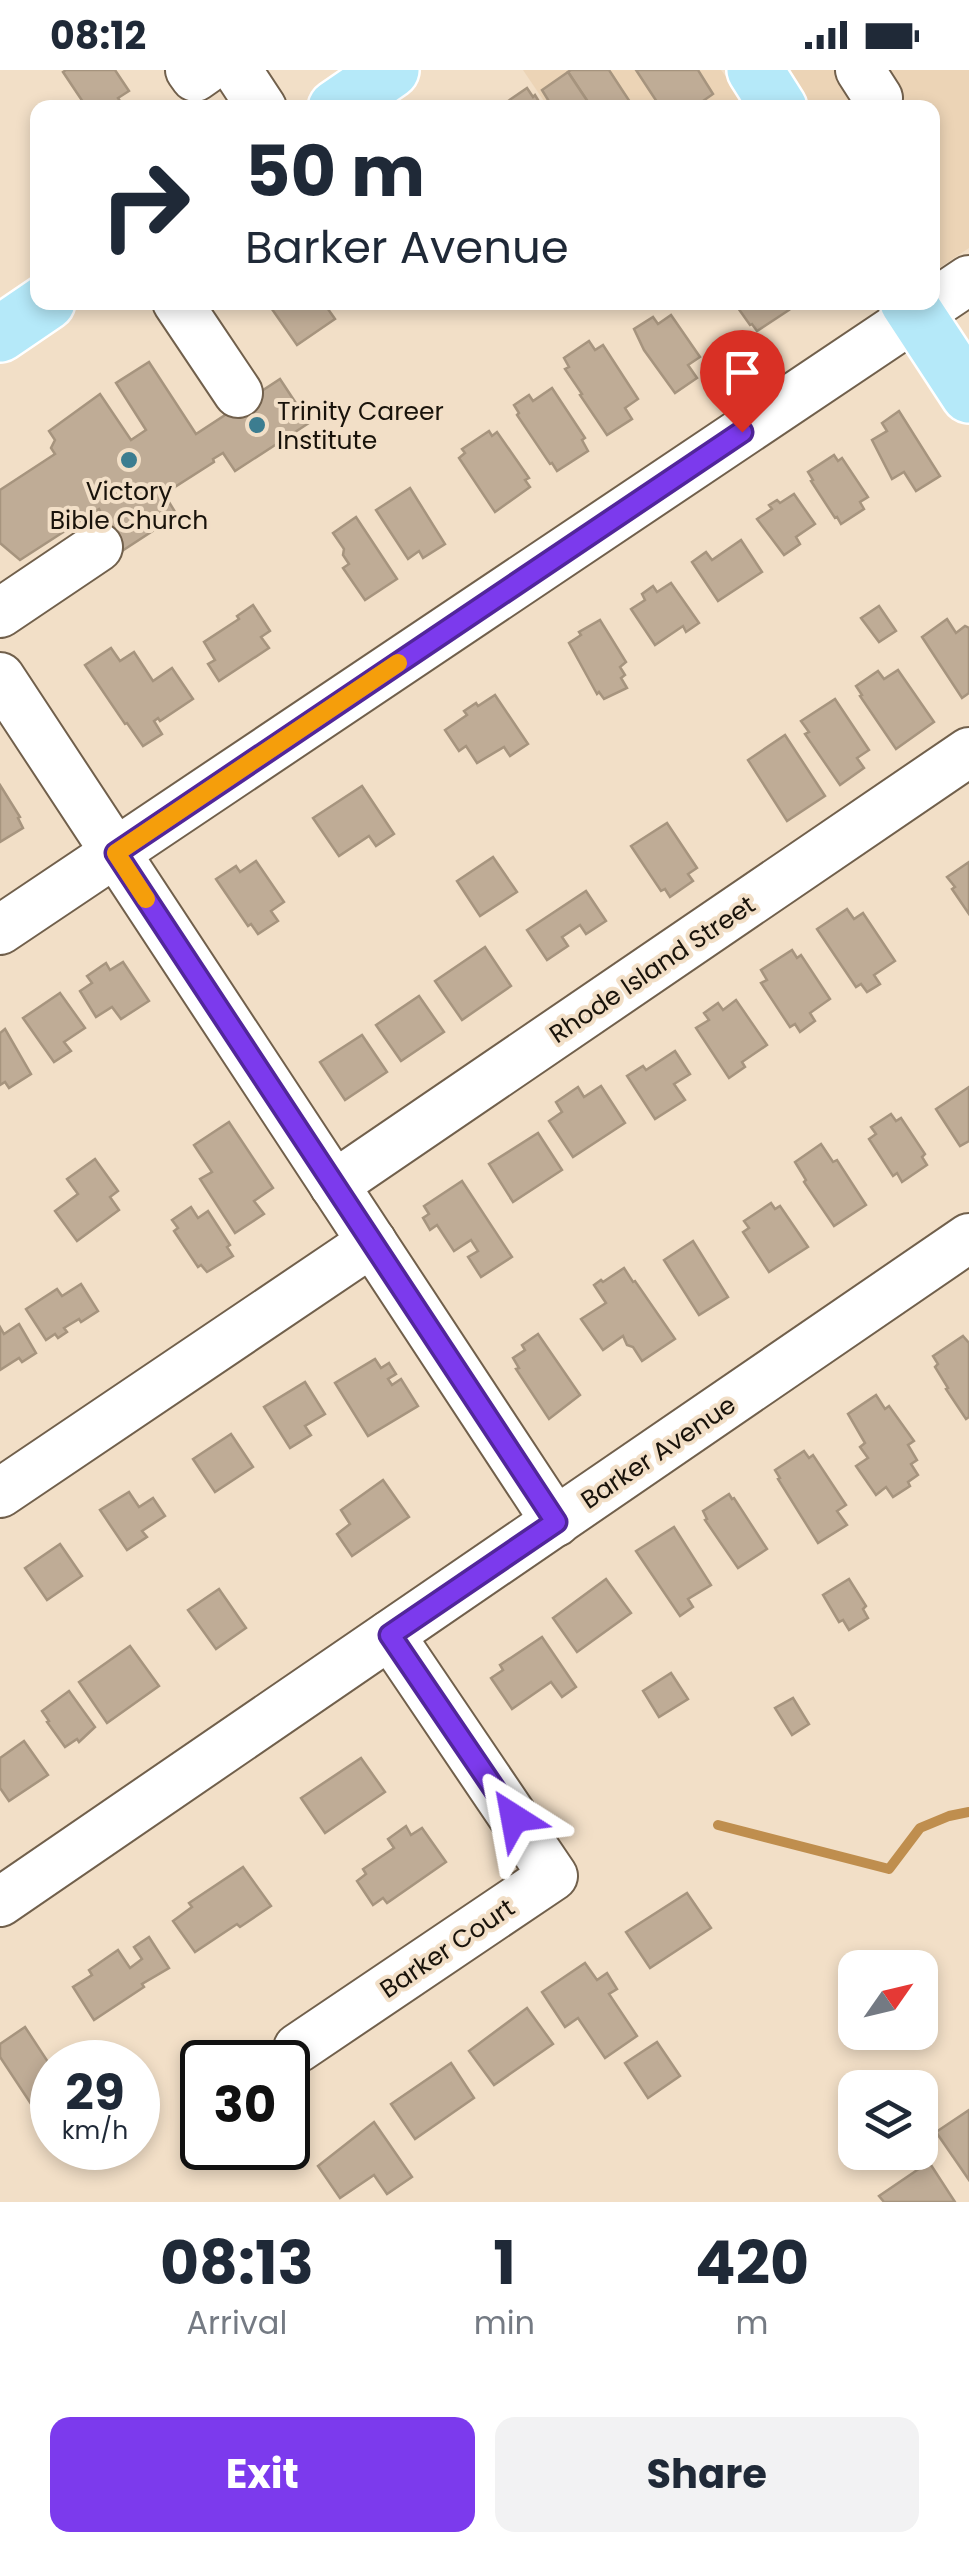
<!DOCTYPE html>
<style>
:root{--surface:#fff;--page:#f2f2f3;--text:#1f2937;--muted:#747a83;--accent:#7c3aed}
body{margin:0;font-family:Poppins,sans-serif;background:var(--page);color:var(--text);height:100vh;display:flex;flex-direction:column;font-size:38px;white-space:nowrap}
*{box-sizing:border-box;margin:0}
p{font-size:32px;color:var(--muted)}
.icon{flex:none;width:55px;height:55px;fill:none;stroke:currentColor;stroke-width:2;stroke-linecap:round;stroke-linejoin:round}
.map{position:relative;height:2132px;overflow:hidden}
.drawer{display:flex;flex-direction:column;background:var(--surface);flex:1}
.drawer>*{flex:none}
.banner{position:absolute;left:30px;top:30px;width:910px;height:210px;border-radius:20px;box-shadow:0 5px 15px #0003;background:#fff;color:var(--text);overflow:hidden}
.needle{width:65px;rotate:56deg}
.tools{position:absolute;left:838px;top:1880px;display:grid;gap:20px}
.tools a{display:grid;place-items:center;width:100px;height:100px;border-radius:20px;background:var(--surface);box-shadow:0 5px 15px #0003;font-size:50px}
.speed{position:absolute;left:30px;top:1970px;display:flex;gap:20px;font-size:50px;font-weight:700;text-align:center}
.speed>*{display:grid;place-content:center;width:130px;height:130px;border-radius:50%;background:var(--surface);box-shadow:0 5px 15px #0003;line-height:1}
.speed small{font-size:25px;font-weight:400}
.speed .limit{border:5px solid #111;border-radius:15px;background:#fff;color:#111}
.pin{position:absolute;display:grid;place-items:center;width:85px;height:85px;color:#fff;margin:-102px -42px;border-radius:50% 50% 50% 0;rotate:-45deg;box-shadow:0 0 10px #0007}
.pin .icon{rotate:45deg}
.me{position:absolute;width:110px;margin:-55px;rotate:326deg;stroke-linejoin:round;filter:drop-shadow(0 0 8px #0008)}
.turn{display:flex;align-items:center;gap:35px;height:210px;padding:0 50px;font-size:45px}
.turn .icon{width:130px;height:130px;stroke-width:2.5}
.turn b{display:block;font-size:70px;line-height:85px}
.eta{display:flex;justify-content:space-evenly;align-items:center;height:170px;text-align:center}
.eta b{font-size:60px;font-weight:700;line-height:70px}
.action{display:flex;gap:20px;margin-top:auto;padding:20px 50px}
.action a{flex:1;height:115px;border-radius:20px;background:var(--accent);color:#fff;font-size:40px;font-weight:700;line-height:115px;text-align:center}
.action a+a{background:var(--page);color:var(--text)}
.status{display:flex;justify-content:space-between;align-items:center;height:70px;padding:0 50px;background:var(--surface);direction:ltr}
.status svg{height:28px;fill:currentColor}
.map>svg:first-child{display:block}
.built{fill:#ecd4b6}
.lines{fill:none;stroke-linecap:round;stroke-linejoin:round}
.stream{stroke:#bf8e4e;stroke-width:10}
.building{fill:#bfac96;stroke:#a6947e;stroke-width:2.5}
.minor-casing{stroke:#71604c;stroke-width:52}
.major-casing{stroke:#fff;stroke-width:60}
.minor{stroke:#fff;stroke-width:48}
.major{stroke:#b5e9f9;stroke-width:55}
.route-casing{stroke:#51269a;stroke-width:25}
.route{stroke:#7c3aed;stroke-width:18}
.slow{stroke:#f59e0b;stroke-width:18}
.poi-dot{fill:#3c7d90;stroke:#f2dfc7;stroke-width:4}
.labels{text-anchor:middle;stroke-width:8;stroke-linejoin:round;paint-order:stroke}
.poi-label{font-size:25px;fill:#19130b;stroke:#f2dfc7;text-anchor:start}
.street-label{font-size:25px;fill:#19130b;stroke:#f2dfc7}
</style>
<div class="status"><b>08:12</b><svg viewBox="0 0 49 12"><path d="M0 12V9h3v3zM5 12V6h3v6zM10 12V3h3v9zM15 12V0h3v12zM26 1h20v11H26zM47 4h2v5h-2z"/></svg></div>
<div class="map">
<svg width="969" height="2132" viewBox="0 0 969 2132">
<rect width="100%" height="100%" fill="#f2dfc7"/>
<g class="built">
<polygon points="523,0 721,0 749,37 548,37"/>
<polygon points="788,0 969,0 969,178 933,202 932,38 808,37"/>
</g>
<g class="lines">
<polyline class="stream" points="718,1755 889,1799 920,1758 949,1746 969,1742"/>
</g>
<g class="building">
<polygon points="66,0 115,0 129,21 118,28 124,37 87,38 63,2"/>
<polygon points="571,0 609,0 634,38 592,38 568,2"/>
<polygon points="636,0 698,0 713,24 693,38 661,38"/>
<polygon points="568,2 592,38 553,38 542,20"/>
<polygon points="527,18 533,27 535,25 543,38 498,38"/>
<polygon points="267,232 323,232 335,249 297,275"/>
<polygon points="729,232 783,232 789,240 757,261 752,254 750,255 738,238"/>
<polygon points="671,245 700,287 688,295 697,308 675,323 644,280 634,259 653,247 658,254"/>
<polygon points="589,271 595,280 603,275 638,329 625,338 632,349 607,365 580,325 582,324 565,299 569,297 564,288"/>
<polygon points="149,292 196,364 280,309 309,353 235,401 223,383 213,389 214,392 164,424 177,445 122,481 99,439 20,490 0,473 0,420 55,384 51,378 55,370 49,361 100,324 131,370 146,360 116,313"/>
<polygon points="552,318 585,368 582,370 588,381 557,401 552,393 550,394 517,345 519,343 514,335 529,325 533,331"/>
<polygon points="899,341 940,406 916,421 904,402 892,409 872,370 887,361 882,353"/>
<polygon points="489,361 492,366 497,362 529,408 525,410 530,417 495,442 459,388 465,383 462,379"/>
<polygon points="834,385 838,391 842,388 868,427 860,432 864,439 841,454 837,447 835,448 811,411 813,410 808,402"/>
<polygon points="410,418 445,474 423,488 419,481 408,489 376,440"/>
<polygon points="794,424 815,454 796,467 800,474 784,485 757,449 772,439 769,435 777,430 780,433"/>
<polygon points="356,447 397,509 365,530 343,498 349,494 343,485 344,479 333,463"/>
<polygon points="741,470 762,502 718,531 692,492 706,482 712,490"/>
<polygon points="671,513 699,553 686,562 683,556 655,575 631,539 645,530 642,524 653,516 657,522"/>
<polygon points="253,535 270,561 261,567 269,578 219,611 208,594 215,590 204,572 239,549 237,546"/>
<polygon points="879,536 896,561 879,572 861,548"/>
<polygon points="947,549 956,563 965,556 969,558 969,623 962,628 922,567"/>
<polygon points="600,550 626,592 620,597 625,605 621,608 627,618 604,629 599,622 597,624 569,573 581,565 579,562"/>
<polygon points="111,578 120,591 134,582 153,611 172,598 193,629 160,651 158,648 154,651 162,664 143,676 127,653 125,654 85,595"/>
<polygon points="898,600 934,652 896,679 860,626 862,625 856,616 878,601 884,609"/>
<polygon points="495,625 528,674 510,686 504,677 477,693 466,676 459,681 445,660 467,645 464,641 476,633 478,636"/>
<polygon points="835,629 869,680 857,688 864,698 840,715 805,664 809,662 801,651"/>
<polygon points="785,665 825,726 787,751 748,690"/>
<polygon points="0,715 20,747 18,748 23,758 0,772"/>
<polygon points="362,716 394,764 376,776 369,766 339,786 313,748"/>
<polygon points="667,753 697,798 688,804 693,811 670,827 665,819 661,821 631,776"/>
<polygon points="493,787 517,822 480,846 457,811"/>
<polygon points="256,791 284,832 271,841 278,851 258,864 251,854 248,856 216,809 236,796 240,802"/>
<polygon points="969,792 969,844 952,819 955,817 947,807"/>
<polygon points="586,821 606,851 586,864 580,855 562,867 568,876 547,890 527,860"/>
<polygon points="847,839 854,849 863,843 895,891 874,905 880,914 867,922 861,914 856,917 817,859"/>
<polygon points="485,877 511,916 462,950 435,911"/>
<polygon points="792,880 797,888 801,885 830,929 810,943 815,951 800,962 795,954 790,957 761,913 767,910 761,900"/>
<polygon points="123,892 149,931 121,949 112,937 96,947 80,921 92,913 87,906 106,893 110,900"/>
<polygon points="60,923 85,958 64,972 71,981 54,992 23,948"/>
<polygon points="419,926 444,962 401,991 376,955"/>
<polygon points="736,930 767,975 742,992 745,997 729,1008 696,958 709,950 704,943 718,933 723,940"/>
<polygon points="5,959 31,1004 9,1018 5,1012 0,1015 0,963"/>
<polygon points="362,965 387,1002 345,1030 320,992"/>
<polygon points="675,981 690,1004 674,1014 685,1030 655,1049 627,1006 643,996 646,1000"/>
<polygon points="601,1016 625,1053 573,1087 549,1051 562,1042 556,1032 578,1017 584,1027"/>
<polygon points="969,1017 969,1071 960,1076 936,1039"/>
<polygon points="891,1044 896,1051 901,1048 925,1084 922,1087 927,1095 902,1112 897,1103 893,1106 869,1069 876,1064 871,1057"/>
<polygon points="229,1052 273,1118 254,1131 264,1144 235,1163 200,1109 212,1102 194,1075"/>
<polygon points="538,1063 562,1100 513,1132 489,1094"/>
<polygon points="821,1074 833,1092 837,1090 866,1135 834,1156 804,1112 806,1110 795,1092"/>
<polygon points="95,1089 118,1121 110,1127 119,1140 77,1171 55,1141 78,1124 67,1109"/>
<polygon points="462,1111 512,1187 481,1207 468,1187 478,1181 471,1170 454,1181 437,1155 430,1160 423,1148 429,1144 424,1136"/>
<polygon points="771,1133 775,1139 780,1136 808,1177 769,1202 743,1162 749,1158 744,1151"/>
<polygon points="191,1137 198,1148 208,1141 230,1175 227,1177 233,1186 207,1202 201,1195 198,1197 174,1161 178,1158 172,1150"/>
<polygon points="693,1171 728,1227 699,1245 664,1190"/>
<polygon points="624,1198 633,1212 635,1211 675,1269 642,1291 633,1277 627,1275 623,1266 603,1280 581,1249 606,1233 594,1215 601,1210 603,1212"/>
<polygon points="81,1214 98,1241 81,1252 79,1249 64,1258 67,1262 58,1268 55,1264 46,1270 26,1239 57,1219 62,1226"/>
<polygon points="19,1254 36,1283 22,1292 19,1288 0,1300 0,1257 4,1264"/>
<polygon points="538,1264 580,1325 549,1349 516,1299 519,1298 513,1288 525,1280 522,1275"/>
<polygon points="963,1266 969,1273 969,1347 966,1349 946,1319 948,1318 935,1297 938,1294 933,1286"/>
<polygon points="375,1289 381,1298 389,1293 396,1304 388,1309 392,1315 401,1309 418,1336 368,1366 335,1313"/>
<polygon points="305,1312 325,1344 305,1356 311,1365 290,1378 264,1337"/>
<polygon points="876,1325 885,1339 889,1336 914,1371 908,1375 917,1390 911,1394 918,1405 908,1412 910,1416 893,1427 886,1417 876,1425 856,1396 868,1388 860,1377 865,1373 848,1344"/>
<polygon points="231,1364 253,1397 215,1422 193,1389"/>
<polygon points="804,1381 809,1388 813,1385 846,1435 837,1441 847,1455 818,1473 778,1409 780,1408 775,1400"/>
<polygon points="383,1410 409,1447 352,1486 337,1464 350,1454 341,1440"/>
<polygon points="129,1422 139,1437 153,1428 165,1446 142,1461 147,1467 127,1480 100,1440"/>
<polygon points="729,1424 732,1429 734,1428 767,1479 738,1498 705,1450 707,1449 703,1441"/>
<polygon points="674,1457 711,1515 688,1529 693,1537 680,1546 636,1481"/>
<polygon points="60,1474 82,1506 47,1530 25,1498"/>
<polygon points="606,1509 631,1543 577,1582 553,1548"/>
<polygon points="849,1509 866,1536 863,1539 868,1548 849,1560 843,1550 839,1552 823,1525"/>
<polygon points="219,1519 246,1558 216,1579 188,1540"/>
<polygon points="542,1567 576,1617 562,1627 551,1612 512,1639 491,1608 503,1600 500,1595"/>
<polygon points="130,1576 159,1616 107,1653 79,1612"/>
<polygon points="671,1603 688,1629 659,1647 643,1621"/>
<polygon points="69,1621 95,1657 79,1672 77,1669 65,1677 47,1652 49,1651 42,1641"/>
<polygon points="793,1628 809,1654 792,1665 775,1638"/>
<polygon points="24,1671 48,1705 9,1731 0,1718 0,1688"/>
<polygon points="361,1688 385,1722 325,1763 301,1728"/>
<polygon points="406,1756 411,1765 422,1758 446,1792 387,1833 383,1828 373,1835 357,1811 366,1804 363,1799 394,1778 388,1769"/>
<polygon points="243,1797 271,1836 240,1857 237,1854 195,1882 173,1851 192,1837 189,1833"/>
<polygon points="687,1823 711,1858 650,1898 626,1862"/>
<polygon points="149,1867 169,1898 142,1914 144,1917 94,1950 73,1917 92,1905 89,1900 118,1880 130,1898 142,1889 134,1877"/>
<polygon points="585,1893 597,1910 607,1903 617,1919 609,1924 637,1966 605,1988 578,1948 565,1957 542,1922"/>
<polygon points="527,1938 553,1974 494,2015 469,1981"/>
<polygon points="25,1957 52,1998 52,2037 39,2046 0,1987 0,1974"/>
<polygon points="657,1972 680,2006 648,2028 625,1993"/>
<polygon points="451,1993 474,2028 415,2069 391,2034"/>
<polygon points="969,2040 969,2110 936,2062"/>
<polygon points="374,2052 412,2107 387,2124 374,2105 340,2128 318,2096"/>
<polygon points="929,2092 955,2132 884,2132 879,2126"/>
</g>
<g class="lines">
<defs>
<g id="minor">
<polyline points="190,0 195,7 205,0"/>
<polyline points="237,0 262,38"/>
<polyline points="860,0 878,28"/>
<polyline points="177,232 238,323"/>
<polyline points="0,543 98,477"/>
<polyline points="0,607 556,1452"/>
<polyline points="0,860 969,210"/>
<polyline points="334,1115 969,682"/>
<polyline points="0,1423 372,1172"/>
<polyline points="0,1832 969,1168"/>
<polyline points="298,1978 553,1806 390,1565"/>
</g>
<g id="major">
<polyline points="755,0 779,38"/>
<polyline points="336,38 391,0"/>
<polyline points="908,232 969,325"/>
<polyline points="0,264 47,232"/>
</g>
</defs>
<use href="#minor" class="minor-casing"/>
<use href="#major" class="major-casing"/>
<use href="#minor" class="minor"/>
<use href="#major" class="major"/>
</g>
<g class="lines">
<defs>
<polyline id="route" points="514,1748 390,1565 556,1452 116,783 742,362"/>
</defs>
<use href="#route" class="route-casing"/>
<use href="#route" class="route"/>
<polyline class="slow" points="146,829 116,783 398,593"/>
</g>
<g class="poi-dot">
<circle cx="257" cy="355" r="10"/>
<circle cx="129" cy="390" r="10"/>
</g>
<g class="labels">
<g class="poi-label">
<text x="277" y="350">Trinity Career<tspan x="277" dy="29">Institute</tspan></text>
<text x="129" y="430" text-anchor="middle">Victory<tspan x="129" dy="29">Bible Church</tspan></text>
</g>
<g class="street-label">
<text transform="translate(652 899) rotate(-34)" y="9">Rhode Island Street</text>
<text transform="translate(658 1382) rotate(-34)" y="9">Barker Avenue</text>
<text transform="translate(447 1878) rotate(-34)" y="9">Barker Court</text>
</g>
</g>
</svg>
<div class="tools">
<a><svg class="needle" viewBox="-14 -14 28 28"><path d="M0-13l5 13h-10z" fill="#e53935"/><path d="M0 13l5-13h-10z" fill="#747a83"/></svg></a>
<a><svg class="icon" aria-label="layers" viewBox="0 0 24 24"><path d="M12 4l9 5-9 5-9-5zM3 14l9 5 9-5"/></svg></a>
</div>
<div class="speed"><div>29<small>km/h</small></div><div class="limit">30</div></div>
<div class="pin" style="left:742px;top:362px;background:#d93025"><svg class="icon" aria-label="arrive" viewBox="0 0 24 24"><path d="M6 21V4h12l-3 4 3 4H6"/></svg></div>
<svg class="me" style="left:514px;top:1748px" viewBox="-20 -20 40 40"><path d="M0-17L14 15 0 8-14 15z" fill="#7c3aed" stroke="#fff" stroke-width="4"/></svg>
<div class="banner">
<div class="turn"><svg class="icon" aria-label="right" viewBox="0 0 24 24"><path d="M7 20v-9h11M14 6l5 5-5 5"/></svg><div><b>50 m</b>Barker Avenue</div></div>
</div>
</div>
<section class="drawer">
<div class="eta">
<div><b>08:13</b><p>Arrival</p></div>
<div><b>1</b><p>min</p></div>
<div><b>420</b><p>m</p></div>
</div>
<div class="action"><a>Exit</a><a>Share</a></div>
</section>
